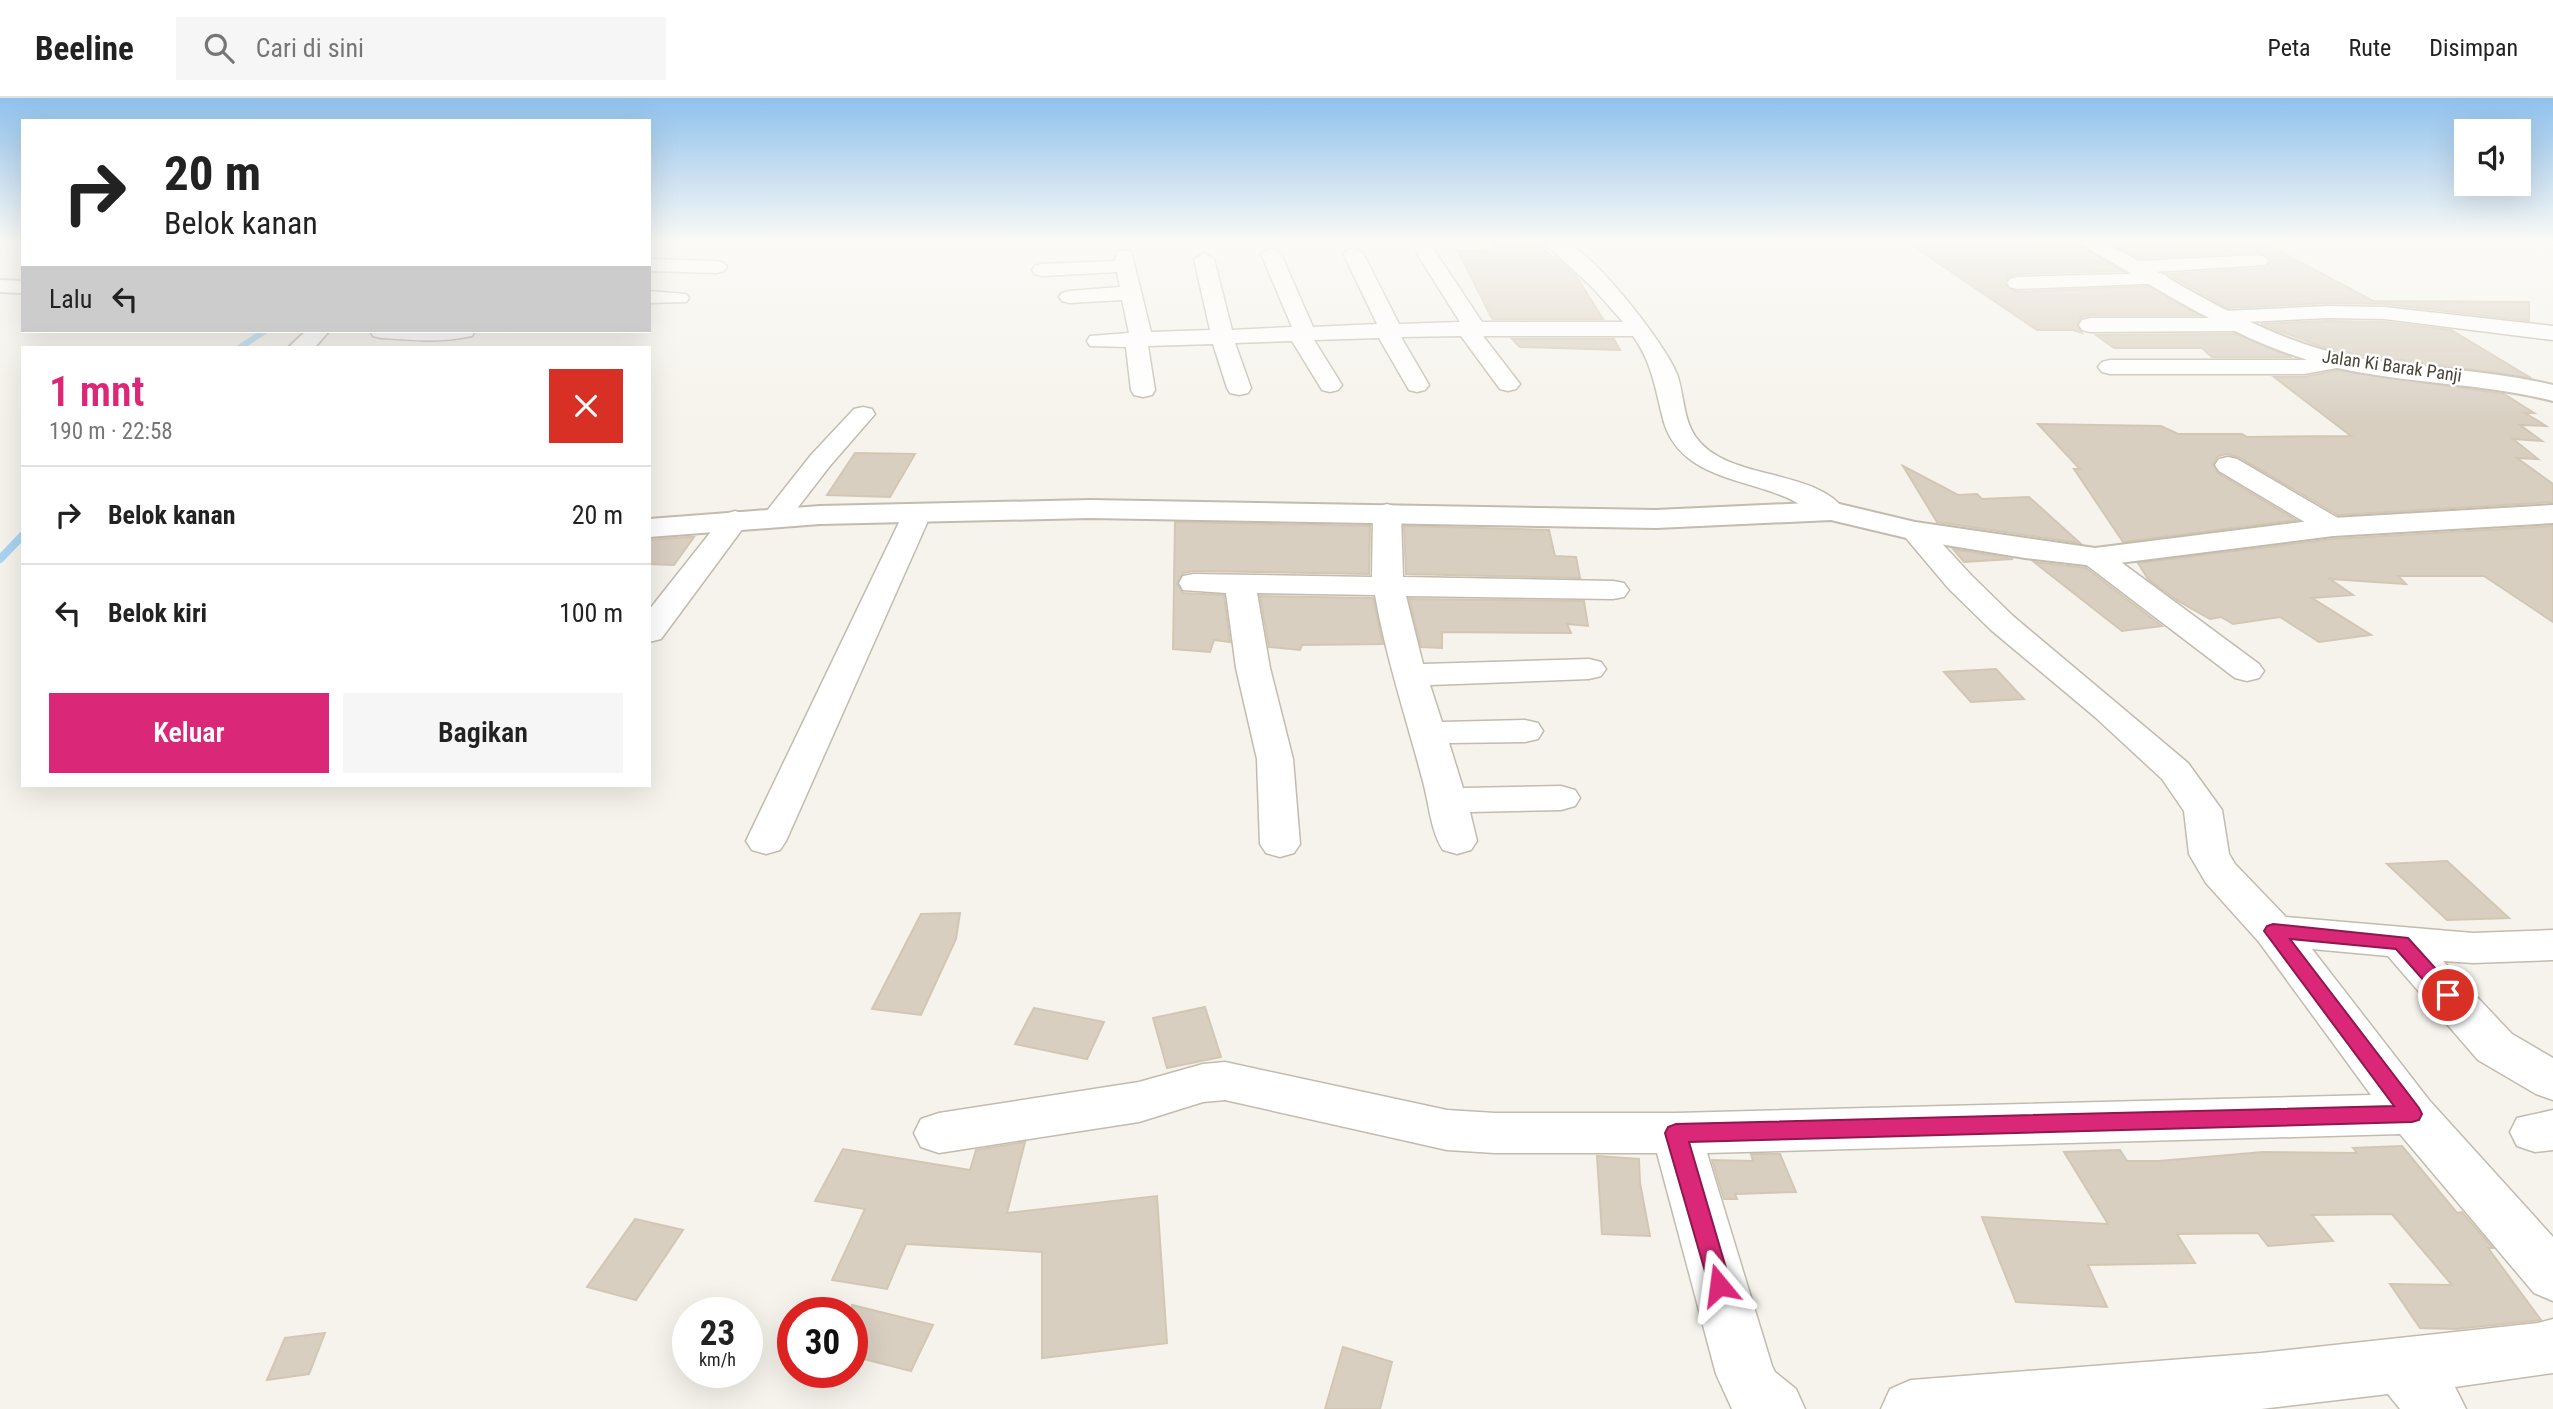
<!DOCTYPE html>
<html lang="id">
<meta charset="utf-8">
<style>
:root{--surface:#fff;--page:#f6f6f6;--text:#222;--muted:#767676;--line:#e0e0e0;--accent:#db2777}
body{margin:0;font-family:"Roboto Condensed",sans-serif;background:var(--page);color:var(--text);height:100vh;display:flex;flex-direction:column;font-size:26px;white-space:nowrap}
*{box-sizing:border-box;margin:0}
p{font-size:23px;color:var(--muted)}
.icon{flex:none;width:38px;height:38px;fill:none;stroke:currentColor;stroke-width:2;stroke-linecap:round;stroke-linejoin:round}
.map{position:relative;flex:1;overflow:hidden}
.panel{position:absolute;left:21px;top:248px;width:630px;height:441px;display:flex;flex-direction:column;background:var(--surface);border-radius:0px;box-shadow:0 7px 28px #0002}
.panel>*{flex:none}
.hud{position:absolute;left:21px;top:21px;width:630px;height:214px;border-radius:0px;box-shadow:0 7px 28px #0002;background:#fff;color:var(--text);overflow:hidden}
.fabs{position:absolute;left:2454px;top:21px;display:grid;gap:14px}
.fabs a{display:grid;place-items:center;width:77px;height:77px;border-radius:0px;background:var(--surface);box-shadow:0 7px 28px #0002;font-size:35px}
.speed{position:absolute;left:672px;top:1199px;display:flex;gap:14px;font-size:35px;font-weight:700;text-align:center}
.speed>*{display:grid;place-content:center;width:91px;height:91px;border-radius:50%;background:var(--surface);box-shadow:0 7px 28px #0002;line-height:1}
.speed small{font-size:18px;font-weight:400}
.speed .limit{border:10px solid #d22;background:#fff;color:#111}
.pin{position:absolute;display:grid;place-items:center;width:60px;height:60px;color:#fff;margin:-30px;border:4px solid #fff;border-radius:50%;box-shadow:0 2px 7px #0007}
.me{position:absolute;width:77px;margin:-38px;rotate:344deg;stroke-linejoin:round;filter:drop-shadow(0 0 5px #0008)}
.turn{display:flex;align-items:center;gap:24px;height:147px;padding:0 28px;font-size:32px}
.turn .icon{width:91px;height:91px;stroke-width:2.5}
.turn b{display:block;font-size:49px;line-height:60px}
.then{display:flex;align-items:center;height:66px;padding:0 28px;background:#0003;gap:14px;font-size:26px}
.round{display:grid;place-items:center;flex:none;width:74px;height:74px;border-radius:0px;background:var(--page)}
.headline{display:flex;align-items:center;justify-content:space-between;height:119px;padding:0 28px}
h1{font-size:42px;font-weight:600;line-height:52px;color:var(--accent)}
.action{display:flex;gap:14px;margin-top:auto;padding:14px 28px}
.action a{flex:1;height:80px;border-radius:0px;background:var(--accent);color:#fff;font-size:28px;font-weight:600;line-height:80px;text-align:center}
.action a+a{background:var(--page);color:var(--text)}
ul{padding:0;list-style:none}
li{display:flex;align-items:center;gap:21px;height:98px;padding:0 28px;border-top:2px solid var(--line)}
li div{flex:1}
li b{display:block;font-size:26px}
li em{font-style:normal}
header{display:flex;align-items:center;gap:42px;box-sizing:border-box;height:98px;padding:0 35px;background:var(--surface);border-bottom:2px solid var(--line)}
header strong{font-size:33px}
nav{display:flex;gap:38px;margin-inline-start:auto;font-size:24px}
.search{width:490px;height:63px;background:var(--page);display:flex;align-items:center;gap:18px;box-sizing:border-box;padding:0 24px;border-radius:0px;color:var(--muted);font-size:26px}
.map>svg:first-child{display:block}
.lines{fill:none;stroke-linecap:round;stroke-linejoin:round}
.stream-far1{stroke:#a9d4f2;stroke-width:6}
.stream{stroke:#a9d4f2;stroke-width:8}
.building{fill:#d8cfc1;stroke:#d3c7b4;stroke-width:2}
.minor-casing{stroke:#c2bbae;stroke-width:3}
.tertiary-casing{stroke:#c2bbae;stroke-width:4}
.minor{fill:#fff;fill-rule:evenodd}
.tertiary{fill:#fff;fill-rule:evenodd}
.route{fill:#db2777;stroke:#8e194d;stroke-width:2}
.labels{text-anchor:middle;stroke-width:5;stroke-linejoin:round;paint-order:stroke}
.far-street-label{font-size:18px;fill:#4b4439;stroke:#fff}
</style>
<header>
<strong>Beeline</strong>
<div class="search"><svg class="icon" aria-label="search" viewBox="0 0 24 24"><circle cx="10" cy="10" r="6"/><path d="M15 15l6 6"/></svg>Cari di sini</div>
<nav><a>Peta</a><a>Rute</a><a>Disimpan</a></nav>
</header>
<div class="map">
<svg width="2553" height="1311" viewBox="0 0 2553 1311">
<rect width="100%" height="100%" fill="#f6f3ec"/>
<g class="lines">
<polyline class="stream-far1" points="239,250 265,233"/>
<polyline class="stream" points="0,461 23,437"/>
</g>
<g class="building">
<polygon points="1538,143 1552,159 1555,159 1576,178 1603,221 1493,221 1491,219 1458,153 1496,152 1493,144"/>
<polygon points="1906,143 2076,143 2081,149 2122,173 2017,176 2008,179 2005,187 2017,194 2147,188 2199,217 2090,217 2081,219 2077,226 2082,235 2073,232 2037,232"/>
<polygon points="2108,143 2261,143 2373,203 2529,204 2529,223 2384,206 2327,205 2228,210 2168,176 2265,170 2271,163 2267,157 2258,154 2139,160"/>
<polygon points="2327,223 2384,224 2451,232 2531,280 2354,256 2320,248 2261,226"/>
<polygon points="2235,236 2292,259 2212,259 2202,250 2114,250 2096,237"/>
<polygon points="1512,241 1614,241 1620,252 1520,249"/>
<polygon points="2338,272 2504,296 2534,315 2525,315 2546,328 2520,327 2542,343 2513,341 2538,361 2517,360 2553,386 2553,404 2338,417 2238,359 2227,356 2218,358 2213,366 2218,375 2296,422 2123,444 2074,371 2080,371 2038,326 2161,328 2178,336 2242,336 2247,339 2351,338 2274,279 2304,279"/>
<polygon points="855,355 915,356 890,399 827,397"/>
<polygon points="1903,368 1958,397 1977,396 1982,401 2029,399 2080,445 1937,424"/>
<polygon points="1175,424 1370,428 1369,476 1194,473 1183,475 1177,486 1183,495 1224,497 1230,544 1214,542 1210,554 1173,551"/>
<polygon points="1404,428 1549,432 1555,458 1576,459 1580,480 1406,476"/>
<polygon points="2553,428 2553,524 2484,478 2398,478 2406,486 2330,481 2353,497 2312,500 2371,537 2319,544 2280,519 2233,526 2221,519 2210,521 2178,503 2148,481 2138,465 2333,441"/>
<polygon points="688,439 694,439 674,467 649,466 649,442"/>
<polygon points="1953,451 2013,461 1964,464"/>
<polygon points="2034,464 2086,470 2162,528 2122,533"/>
<polygon points="1260,498 1373,500 1383,546 1302,547 1300,552 1269,549"/>
<polygon points="1409,501 1584,503 1588,528 1567,526 1571,535 1442,534 1442,550 1421,549"/>
<polygon points="1996,571 2024,601 1971,604 1944,574"/>
<polygon points="2447,763 2509,820 2447,822 2387,766"/>
<polygon points="960,815 956,841 921,917 872,911 921,816"/>
<polygon points="1205,909 1221,959 1167,970 1153,920"/>
<polygon points="1034,910 1104,924 1087,961 1015,946"/>
<polygon points="1025,1044 1007,1115 1157,1098 1167,1245 1042,1260 1042,1154 906,1146 887,1191 832,1182 865,1111 815,1103 843,1051 970,1072 976,1052"/>
<polygon points="2402,1048 2457,1115 2462,1114 2493,1150 2488,1150 2541,1222 2456,1231 2420,1230 2390,1186 2452,1187 2392,1116 2312,1117 2333,1143 2268,1148 2258,1135 2177,1136 2195,1165 2088,1167 2107,1209 2016,1204 1982,1119 2108,1126 2064,1054 2120,1052 2127,1063 2159,1063 2263,1054 2357,1055 2353,1050"/>
<polygon points="1751,1056 1780,1056 1796,1094 1735,1096 1737,1101 1724,1101 1712,1062 1753,1063"/>
<polygon points="1597,1058 1639,1061 1640,1085 1650,1138 1602,1136"/>
<polygon points="635,1121 683,1132 636,1202 587,1189"/>
<polygon points="852,1207 933,1227 911,1273 852,1258"/>
<polygon points="325,1235 309,1276 267,1282 285,1240"/>
<polygon points="1343,1249 1392,1264 1380,1311 1325,1311"/>
</g>
<g class="lines">
<defs>
<g id="minor">
<path d="M1542,143C1548,143 1557,141 1563,143C1592,152 1666,247 1677,276C1684,296 1683,320 1695,338C1726,384 1815,369 1845,413L1841,419C1818,425 1803,405 1783,398C1736,379 1675,377 1662,317C1655,288 1651,263 1633,238H1483L1520,286L1516,291L1508,293L1500,291L1461,238L1401,239L1429,287L1425,292L1417,294L1409,292L1379,240L1314,242L1342,287L1338,292L1330,294L1322,292L1292,243L1235,245L1251,290L1248,295L1239,297L1230,295L1227,290L1213,246L1148,248L1155,292L1152,297L1143,299L1134,297L1131,292L1126,249L1090,248L1087,243L1090,238L1129,235L1122,202L1069,205L1062,203L1059,199L1062,195L1069,193L1120,189L1117,174L1042,178L1035,176L1032,172L1035,168L1042,166L1115,163L1117,153H1131L1151,234L1210,232L1194,161L1204,155L1214,161L1232,232L1292,229L1261,156L1271,150L1281,156L1313,229L1377,226L1343,155L1353,149L1363,155L1399,226L1460,224L1414,151L1424,145L1431,147L1482,224H1623L1592,189Z"/>
<polygon points="2258,157 2265,159 2268,163 2265,167 2137,175 2130,173 2127,169 2130,165 2137,163"/>
<polygon points="649,161 717,163 724,165 727,169 724,173 717,175 649,173"/>
<polygon points="2159,175 2166,177 2169,181 2166,185 2017,191 2010,189 2007,185 2010,181 2017,179"/>
<polygon points="649,193 686,196 689,200 686,204 649,205"/>
<polygon points="2327,208 2384,209 2553,228 2553,242 2384,221 2327,220 2246,224 2244,231 2236,233 2090,234 2082,232 2079,227 2082,222 2090,220 2214,220 2216,214 2224,213"/>
<path d="M370,233H475L472,238C441,245 412,242 381,240L373,238Z"/>
<polygon points="2340,256 2348,258 2352,263 2348,268 2304,276 2110,276 2102,274 2098,269 2102,264 2110,262 2304,262"/>
<polygon points="863,309 872,311 875,316 829,369 786,425 776,428 766,425 762,419 811,357 854,311"/>
<polygon points="2228,359 2237,361 2343,423 2347,429 2343,435 2333,438 2323,435 2219,373 2215,367 2219,361"/>
<path d="M1387,406L1397,409L1401,415L1403,479L1613,483L1624,485L1629,492L1624,499L1613,501L1406,498L1423,566L1589,561L1601,564L1606,571L1601,578L1589,581L1430,587L1442,624L1525,622L1538,625L1543,633L1538,641L1525,644L1449,645L1463,690L1561,688L1575,692L1580,700L1575,708L1561,712L1470,714L1477,743L1471,752L1457,756L1443,752C1430,732 1429,703 1422,680C1406,619 1386,560 1375,497L1257,495L1270,570L1293,661L1300,746L1294,755L1280,759L1266,755L1260,746L1257,661L1236,570L1226,495L1183,492L1179,485L1183,478L1194,476L1372,479L1373,415L1377,409Z"/>
<polygon points="917,407 927,410 931,416 786,743 780,752 766,756 752,752 746,743 903,416 907,410"/>
<polygon points="735,413 745,416 749,422 661,541 649,544 649,512 725,416"/>
<polygon points="1915,424 1925,427 1971,477 2013,518 2188,665 2222,712 2229,756 2235,766 2286,819 2473,835 2553,832 2553,862 2473,865 2443,863 2512,936 2553,960 2553,1002 2536,996 2478,962 2388,858 2312,851 2429,1002 2553,1139 2553,1203 2534,1195 2400,1036 1707,1055 1772,1268 1775,1274 1796,1291 1805,1311 1732,1311 1716,1276 1657,1055 1495,1055 1447,1052 1225,1002 1203,1004 1139,1024 939,1055 921,1049 914,1035 921,1021 939,1015 1139,984 1203,966 1225,964 1447,1012 1495,1015 1676,1015 2371,997 2259,844 2206,785 2189,756 2184,713 2162,681 2095,619 1991,532 1949,491 1900,433 1905,427"/>
<polygon points="2095,450 2106,453 2259,566 2264,573 2259,580 2247,583 2235,580 2084,465 2080,459 2084,453"/>
<polygon points="2553,1012 2553,1052 2535,1054 2517,1048 2510,1034 2517,1020"/>
<polygon points="2553,1221 2553,1275 2455,1289 2466,1311 2400,1311 2388,1296 2261,1311 1881,1311 1890,1291 1911,1282 2261,1255 2538,1225"/>
</g>
<g id="tertiary">
<path d="M2079,143H2103C2183,187 2263,242 2353,259C2420,271 2487,271 2553,287V303C2487,286 2419,286 2352,273C2253,255 2168,196 2082,147Z"/>
<polygon points="0,182 23,183 23,195 0,194"/>
<polygon points="306,233 329,233 314,250 288,250"/>
<polygon points="1090,402 1656,412 1831,404 1915,424 2095,450 2333,420 2553,407 2553,425 2333,438 2095,468 2025,460 1915,442 1831,422 1656,430 1090,420 820,426 649,439 649,421 820,408"/>
</g>
</defs>
<use href="#minor" class="minor-casing"/>
<use href="#tertiary" class="tertiary-casing"/>
<use href="#minor" class="minor"/>
<use href="#tertiary" class="tertiary"/>
</g>
<linearGradient id="sky" x2="0" y2="1"><stop stop-color="#8fc1ec"/><stop offset="0.44" stop-color="#fbfaf6"/><stop offset="1" stop-color="#fbfaf6" stop-opacity="0"/></linearGradient>
<rect width="2553" height="326" fill="url(#sky)"/>
<polygon class="route" points="2273,826 2408,840 2455,892 2458,897 2455,902 2448,904 2441,902 2396,851 2290,841 2419,1010 2422,1016 2419,1022 2412,1024 1689,1044 1731,1187 1727,1194 1719,1197 1711,1194 1665,1035 1668,1029 1676,1026 2394,1008 2267,837 2264,833 2267,828"/>
<g class="labels">
<g class="far-street-label">
<text transform="translate(2392 268) rotate(8)" y="6">Jalan Ki Barak Panji</text>
</g>
</g>
</svg>
<div class="fabs">
<a><svg class="icon" aria-label="sound" viewBox="0 0 24 24"><path d="M4 9h4l5-4v14l-5-4H4zM17 9q2 3 0 6"/></svg></a>
</div>
<div class="speed"><div>23<small>km/h</small></div><div class="limit">30</div></div>
<div class="pin" style="left:2448px;top:897px;background:#d93025"><svg class="icon" aria-label="arrive" viewBox="0 0 24 24"><path d="M6 21V4h12l-3 4 3 4H6"/></svg></div>
<svg class="me" style="left:1719px;top:1187px" viewBox="-20 -20 40 40"><path d="M0-17L14 15 0 8-14 15z" fill="#db2777" stroke="#fff" stroke-width="4"/></svg>
<div class="hud">
<div class="turn"><svg class="icon" aria-label="right" viewBox="0 0 24 24"><path d="M7 20v-9h11M14 6l5 5-5 5"/></svg><div><b>20 m</b>Belok kanan</div></div>
<div class="then">Lalu<svg class="icon" aria-label="left" viewBox="0 0 24 24"><path d="M17 20v-9H6M10 6l-5 5 5 5"/></svg></div>
</div>
<section class="panel">
<div class="headline"><div><h1>1 mnt</h1><p>190 m · 22:58</p></div><a class="round" style="background:#d93025;color:#fff"><svg class="icon" aria-label="close" viewBox="0 0 24 24"><path d="M6 6l12 12M18 6L6 18"/></svg></a></div>
<ul>
<li><svg class="icon" aria-label="right" viewBox="0 0 24 24"><path d="M7 20v-9h11M14 6l5 5-5 5"/></svg><div><b>Belok kanan</b></div><em>20 m</em></li>
<li><svg class="icon" aria-label="left" viewBox="0 0 24 24"><path d="M17 20v-9H6M10 6l-5 5 5 5"/></svg><div><b>Belok kiri</b></div><em>100 m</em></li>
</ul>
<div class="action"><a>Keluar</a><a>Bagikan</a></div>
</section>
</div>
